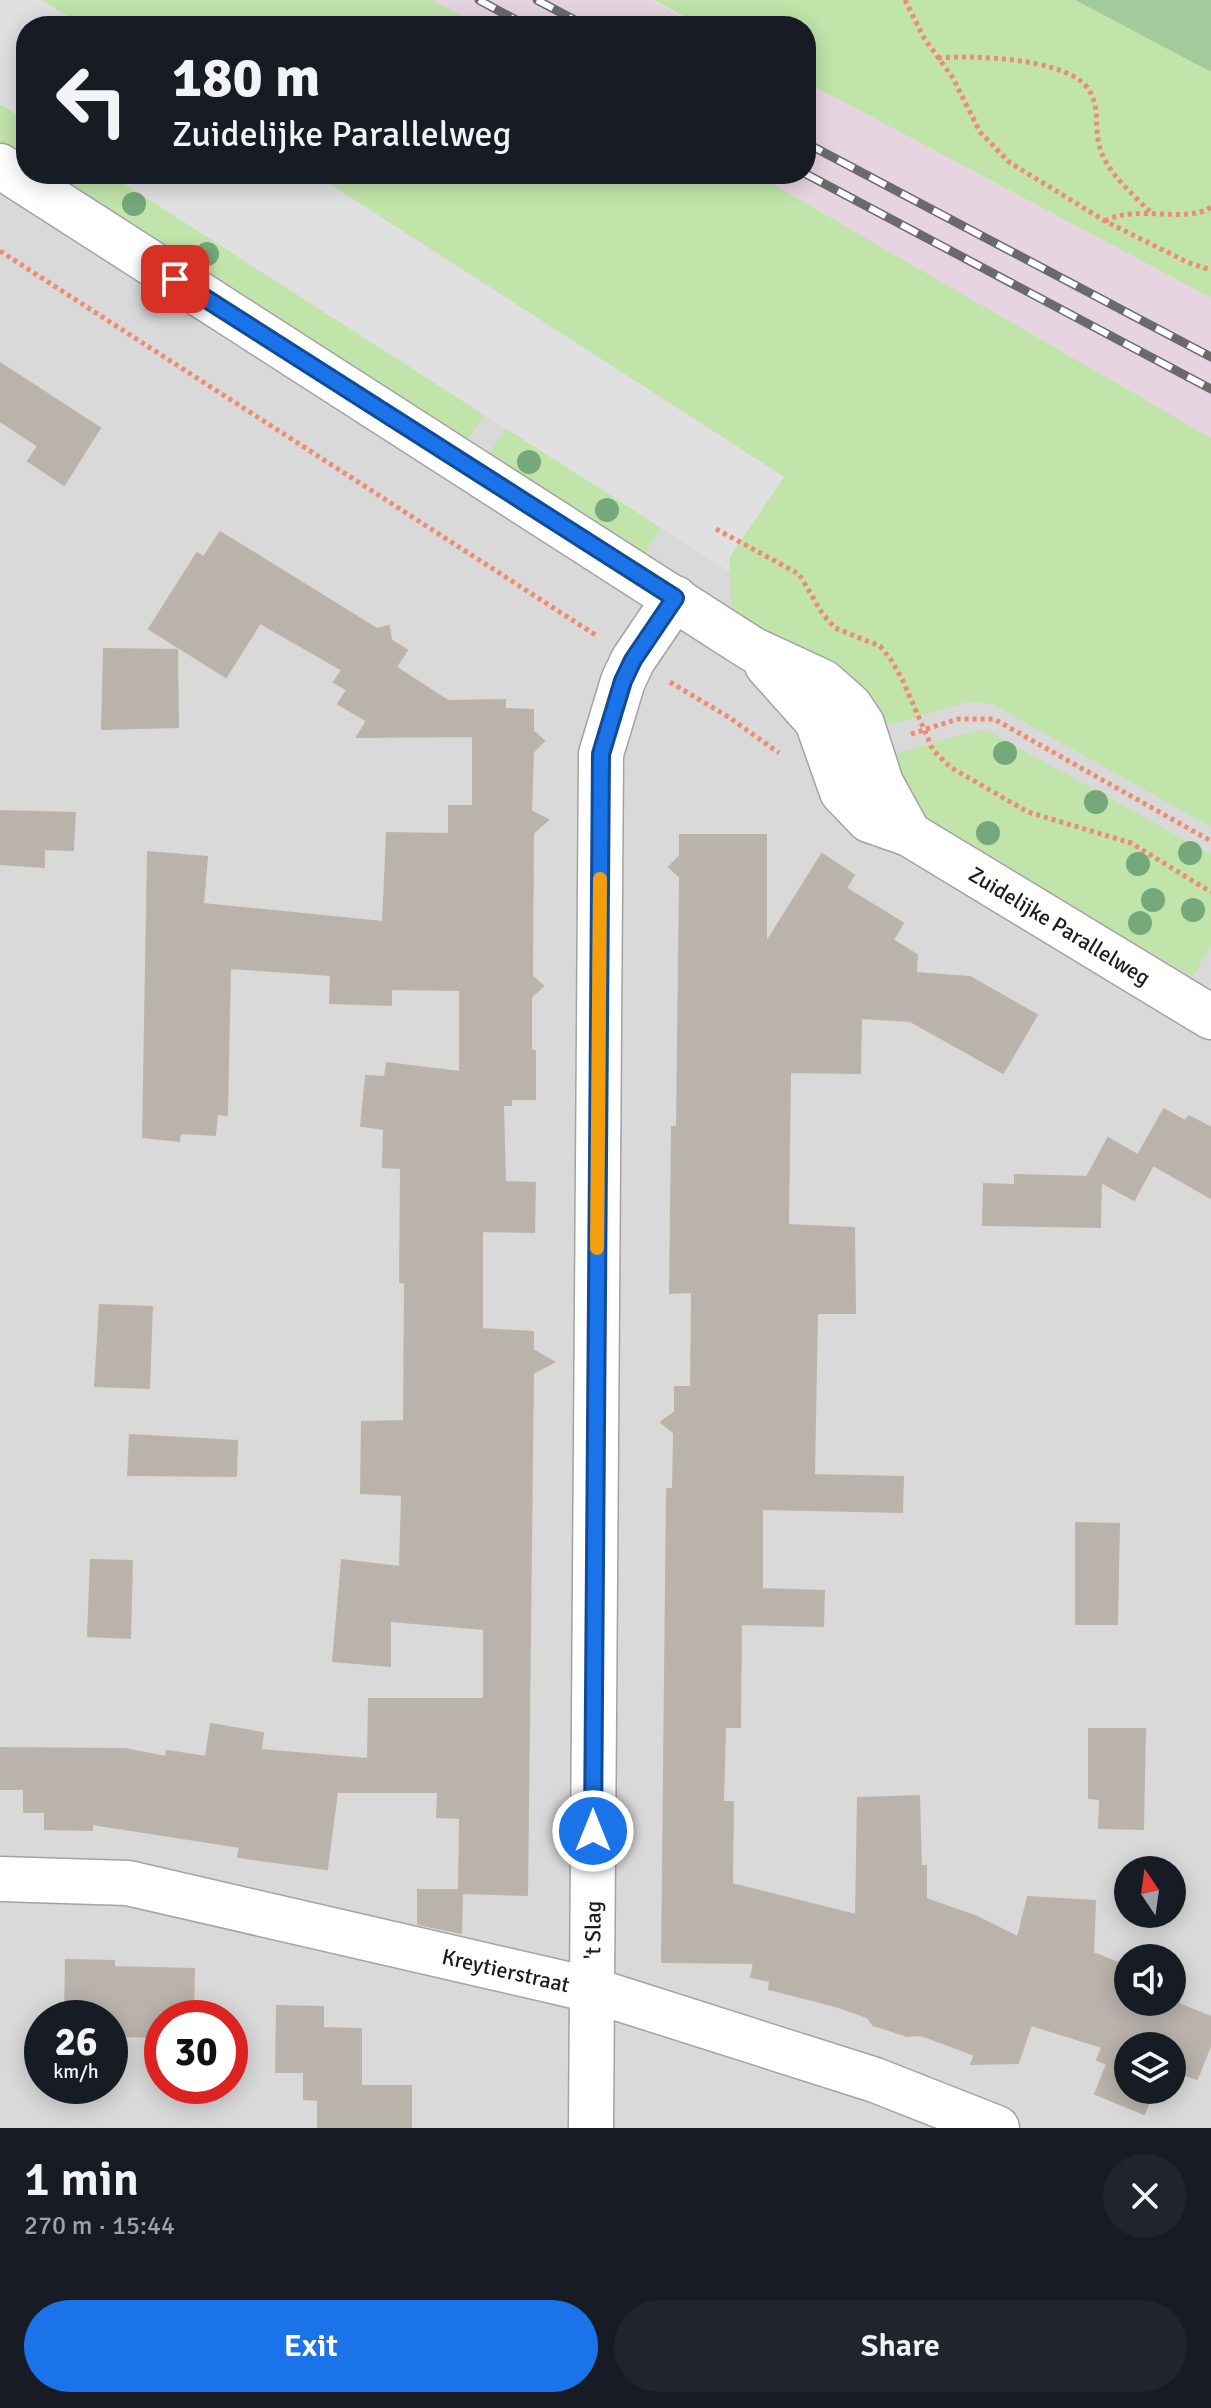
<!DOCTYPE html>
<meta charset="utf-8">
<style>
:root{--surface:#171b24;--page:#20242c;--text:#f1f3f6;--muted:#9ea1a6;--accent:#1a73e8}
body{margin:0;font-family:Signika,sans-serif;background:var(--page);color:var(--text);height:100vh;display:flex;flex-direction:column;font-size:30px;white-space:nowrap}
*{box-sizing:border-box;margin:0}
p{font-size:26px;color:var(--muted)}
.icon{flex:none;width:44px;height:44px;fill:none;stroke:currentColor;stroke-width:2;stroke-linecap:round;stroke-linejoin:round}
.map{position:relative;height:2128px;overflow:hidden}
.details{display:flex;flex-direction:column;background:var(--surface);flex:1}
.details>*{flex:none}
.hud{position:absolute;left:16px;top:16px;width:800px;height:168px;border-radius:32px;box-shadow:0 4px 20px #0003;background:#171b24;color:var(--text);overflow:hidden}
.needle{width:52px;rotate:347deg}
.fabs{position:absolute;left:1114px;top:1856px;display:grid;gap:16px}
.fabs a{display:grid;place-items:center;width:72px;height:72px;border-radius:50%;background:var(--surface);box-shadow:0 4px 20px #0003;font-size:40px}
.speed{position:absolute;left:24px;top:2000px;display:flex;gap:16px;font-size:40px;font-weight:700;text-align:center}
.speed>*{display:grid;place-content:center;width:104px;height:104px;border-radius:50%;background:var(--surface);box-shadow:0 4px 20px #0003;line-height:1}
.speed small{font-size:20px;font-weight:400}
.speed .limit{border:12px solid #d22;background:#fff;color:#111}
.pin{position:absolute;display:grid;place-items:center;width:68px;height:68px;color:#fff;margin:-34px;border-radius:16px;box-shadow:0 4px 12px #0006}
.me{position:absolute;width:88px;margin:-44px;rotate:0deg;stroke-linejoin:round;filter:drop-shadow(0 0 6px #0008)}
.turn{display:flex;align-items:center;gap:28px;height:168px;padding:0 24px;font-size:36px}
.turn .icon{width:104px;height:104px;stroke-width:2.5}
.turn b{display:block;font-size:56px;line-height:68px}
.round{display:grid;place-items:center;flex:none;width:84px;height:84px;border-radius:42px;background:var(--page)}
.headline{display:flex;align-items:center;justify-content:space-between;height:136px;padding:0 24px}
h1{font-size:48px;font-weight:600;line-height:60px}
.primary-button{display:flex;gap:16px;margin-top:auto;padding:16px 24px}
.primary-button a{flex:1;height:92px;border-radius:48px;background:var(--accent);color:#fff;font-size:32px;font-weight:600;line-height:92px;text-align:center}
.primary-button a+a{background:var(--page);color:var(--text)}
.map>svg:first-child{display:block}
.residential{fill:#dad9d9;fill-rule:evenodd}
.industrial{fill:#e6d5e1}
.grass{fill:#c1e4ab}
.forest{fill:#a3ca9a}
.parking{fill:#e0e0e0}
.building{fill:#b9b3ac;stroke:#bdb3a6;stroke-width:2}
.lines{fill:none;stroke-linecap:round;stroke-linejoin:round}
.minor-casing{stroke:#a3a3a3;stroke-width:47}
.path{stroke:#f08a70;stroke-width:5;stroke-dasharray:4 4;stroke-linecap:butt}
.minor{stroke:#fff;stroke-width:44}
.rail-casing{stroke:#6a6a6a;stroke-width:9}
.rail{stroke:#fff;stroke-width:6;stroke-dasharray:18;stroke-linecap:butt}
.tree{fill:#75a87a}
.route-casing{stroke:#114b97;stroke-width:20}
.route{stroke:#1a73e8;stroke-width:14}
.slow{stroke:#f59e0b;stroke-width:14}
.labels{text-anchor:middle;stroke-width:6;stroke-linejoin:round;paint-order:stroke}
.street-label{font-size:22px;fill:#1c1c1c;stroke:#fff}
</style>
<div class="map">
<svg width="1211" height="2128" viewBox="0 0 1211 2128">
<rect width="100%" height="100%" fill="#edeae2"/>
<path class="residential" d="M0,0H271L315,26H26V174H564L1211,556V2128H0ZM1128,1870H1172V1914H1128ZM1128,1958H1172V2002H1128ZM42,2018H110V2086H42ZM162,2018H230V2086H162ZM1128,2046H1172V2090H1128Z"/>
<g class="industrial">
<polygon points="376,0 651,0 700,26 425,26"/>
<polygon points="806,82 1211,298 1211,471 704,174 806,174"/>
</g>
<g class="grass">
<polygon points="42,0 432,0 481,26 83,26"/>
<polygon points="653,0 1075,0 1211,72 1211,298 806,82 806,26 702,26"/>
<polygon points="0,104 26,121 26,158 0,142"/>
<polygon points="51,174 109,174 484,415 467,441"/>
<polygon points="314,174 755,174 1211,438 1211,827 992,704 968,702 875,729 834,673 732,609 729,558 783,476"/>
<polygon points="506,428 645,516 679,499 645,553 489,454"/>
<polygon points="976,731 988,731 1211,854 1211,944 1193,977 926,823 889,755"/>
</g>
<polygon class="forest" points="1075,0 1211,0 1211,72"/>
<g class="parking">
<polygon points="0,0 42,0 83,26 26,26 26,121 0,104"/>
<polygon points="109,174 314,174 784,477 729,558 730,572"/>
</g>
<g class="building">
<polygon points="0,363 100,428 64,485 28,461 38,446 0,421"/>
<polygon points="220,532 377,629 389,626 391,640 407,650 396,667 448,701 505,700 505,709 533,710 533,731 544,741 533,752 531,811 548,820 533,833 532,976 543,986 531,997 531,1050 535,1051 535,1099 511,1099 511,1105 503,1105 505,1182 535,1183 534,1232 482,1231 482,1329 533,1332 533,1350 554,1362 533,1373 527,1895 462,1893 461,1933 418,1924 418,1890 459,1890 460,1818 437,1817 438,1792 337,1792 327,1869 238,1857 240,1847 92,1824 92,1830 45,1829 45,1812 24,1812 24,1789 0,1789 0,1748 125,1749 166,1757 167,1751 206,1757 211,1724 263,1733 261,1750 368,1759 369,1699 484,1699 484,1629 390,1621 390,1666 333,1661 342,1560 400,1567 402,1495 361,1493 362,1422 404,1421 405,1283 400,1282 401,1168 383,1167 384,1129 361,1126 366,1076 385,1077 387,1063 460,1072 460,990 391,989 391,1005 330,1003 331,975 230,968 227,1115 217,1114 215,1135 180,1133 179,1141 143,1137 148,852 207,857 203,904 383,922 387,833 449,834 449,806 473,806 473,736 357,737 367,721 338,704 347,690 334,682 342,670 260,623 226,677 149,629 197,553 204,557"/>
<polygon points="104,649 177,650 178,727 102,729"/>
<polygon points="0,811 75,813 73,850 44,849 44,867 0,864"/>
<polygon points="680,835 766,835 766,943 822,854 854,875 846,888 903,923 893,940 917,955 916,973 970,977 1037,1015 1003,1073 910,1021 861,1018 860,1073 790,1072 788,1225 854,1228 855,1313 817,1313 814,1475 903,1477 902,1512 762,1509 762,1589 824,1591 823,1626 741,1624 740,1727 725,1727 723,1802 733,1802 732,1884 856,1915 858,1798 919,1796 921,1866 926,1866 926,1899 975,1916 1018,1937 1028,1897 1095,1901 1093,1953 1119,1963 1118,1966 1128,1970 1128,2002 1172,2002 1172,1990 1178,1992 1179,2004 1211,2017 1211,2044 1197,2079 1172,2070 1172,2046 1128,2046 1128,2090 1154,2090 1144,2114 1095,2094 1107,2064 1097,2060 1102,2047 1031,2025 1018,2063 971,2064 975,2055 921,2035 907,2036 873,2025 867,2017 839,2007 769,1989 770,1981 751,1977 754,1963 662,1962 667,1489 673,1489 674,1433 661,1422 675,1412 675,1387 691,1387 692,1292 670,1293 672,1127 677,1127 680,877 669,867 680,856"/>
<polygon points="1164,1109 1185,1121 1189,1116 1211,1128 1211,1198 1153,1165 1134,1200 1101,1182 1100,1227 983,1225 984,1184 1015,1185 1015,1175 1092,1177 1088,1175 1108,1138 1138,1155"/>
<polygon points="100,1305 152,1307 149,1388 95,1386"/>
<polygon points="130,1435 237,1441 236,1476 128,1475"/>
<polygon points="1076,1523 1119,1524 1117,1624 1076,1624"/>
<polygon points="91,1560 132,1561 130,1638 88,1636"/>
<polygon points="1089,1729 1145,1729 1143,1829 1099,1828 1100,1799 1089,1798"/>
<polygon points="66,1960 114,1961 114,1967 194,1969 193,2018 162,2018 162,2037 117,2036 118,2018 65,2018"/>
<polygon points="277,2006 323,2007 323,2028 361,2029 361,2086 411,2086 411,2128 318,2128 318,2100 304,2099 304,2072 276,2072"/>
</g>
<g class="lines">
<defs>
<g id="minor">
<polyline points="0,166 752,649 823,682 850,706 862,724 881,783 909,834"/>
<path id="s1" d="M767,665L817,721L842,792L869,820L909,834L1211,1017"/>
<path id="s2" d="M0,1879L128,1883L592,1990L875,2080L997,2128"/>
<path id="s3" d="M591,2128L601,754L623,681L633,660L675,598"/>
</g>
</defs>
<use href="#minor" class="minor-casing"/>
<g class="path">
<polyline points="905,0 924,38 953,78 980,132 1009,162 1105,221 1187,262 1211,270"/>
<path d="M938,58C974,55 1061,58 1086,86C1101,104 1094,125 1099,145C1105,171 1133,194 1151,213"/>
<path d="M1105,221C1135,204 1187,224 1211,207"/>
<polyline points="0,251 597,636"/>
<polyline points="716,529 799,574 822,613 835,628 880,646 892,661 903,681 933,750 950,767 1028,812 1131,843 1211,892"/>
<polyline points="670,682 730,718 779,753"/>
<polyline points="911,734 958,719 994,719 1211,841"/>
</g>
<use href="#minor" class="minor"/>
<defs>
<g id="rail">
<polyline points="479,0 527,26"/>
<polyline points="537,0 586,26"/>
<polyline points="806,143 1211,357"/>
<polyline points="806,174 1211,389"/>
</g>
</defs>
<use href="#rail" class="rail-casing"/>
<use href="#rail" class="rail"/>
</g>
<g class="tree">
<circle cx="134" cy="204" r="12"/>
<circle cx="207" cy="254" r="12"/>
<circle cx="529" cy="462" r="12"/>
<circle cx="607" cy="510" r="12"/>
<circle cx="1005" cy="753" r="12"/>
<circle cx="1096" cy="802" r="12"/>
<circle cx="988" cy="833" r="12"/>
<circle cx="1190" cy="853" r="12"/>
<circle cx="1138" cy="864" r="12"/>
<circle cx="1153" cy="900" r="12"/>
<circle cx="1193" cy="910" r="12"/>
<circle cx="1140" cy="923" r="12"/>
</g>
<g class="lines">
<defs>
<polyline id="route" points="175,279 675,598 633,660 623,681 601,754 593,1831"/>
</defs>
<use href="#route" class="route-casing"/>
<use href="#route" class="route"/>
<polyline class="slow" points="597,1248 600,879"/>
</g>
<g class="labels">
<g class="street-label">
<text dy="8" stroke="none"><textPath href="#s1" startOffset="408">Zuidelijke Parallelweg</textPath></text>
<text dy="8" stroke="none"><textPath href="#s3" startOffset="198">'t Slag</textPath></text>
<text dy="8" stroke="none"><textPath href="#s2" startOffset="516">Kreytierstraat</textPath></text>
</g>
</g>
</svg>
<div class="fabs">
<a><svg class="needle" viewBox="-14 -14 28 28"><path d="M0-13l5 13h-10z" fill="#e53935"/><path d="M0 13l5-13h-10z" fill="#9ea1a6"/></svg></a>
<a><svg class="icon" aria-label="sound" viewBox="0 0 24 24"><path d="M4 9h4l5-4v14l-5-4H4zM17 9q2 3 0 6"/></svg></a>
<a><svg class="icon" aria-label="layers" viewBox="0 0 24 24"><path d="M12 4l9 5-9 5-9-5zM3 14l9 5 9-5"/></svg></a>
</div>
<div class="speed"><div>26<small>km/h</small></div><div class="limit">30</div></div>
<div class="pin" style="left:175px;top:279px;background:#d93025"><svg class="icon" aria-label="arrive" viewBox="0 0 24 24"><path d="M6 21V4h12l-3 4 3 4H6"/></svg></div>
<svg class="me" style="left:593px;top:1831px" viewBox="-20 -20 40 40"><circle r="17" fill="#1a73e8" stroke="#fff" stroke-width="3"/><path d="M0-11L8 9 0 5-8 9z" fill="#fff"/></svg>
<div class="hud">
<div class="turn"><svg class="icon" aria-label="left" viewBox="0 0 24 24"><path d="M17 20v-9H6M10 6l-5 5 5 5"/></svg><div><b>180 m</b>Zuidelijke Parallelweg</div></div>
</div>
</div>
<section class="details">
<div class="headline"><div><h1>1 min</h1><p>270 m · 15:44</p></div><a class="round"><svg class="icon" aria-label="close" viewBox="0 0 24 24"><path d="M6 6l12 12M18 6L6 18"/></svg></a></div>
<div class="primary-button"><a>Exit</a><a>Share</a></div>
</section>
